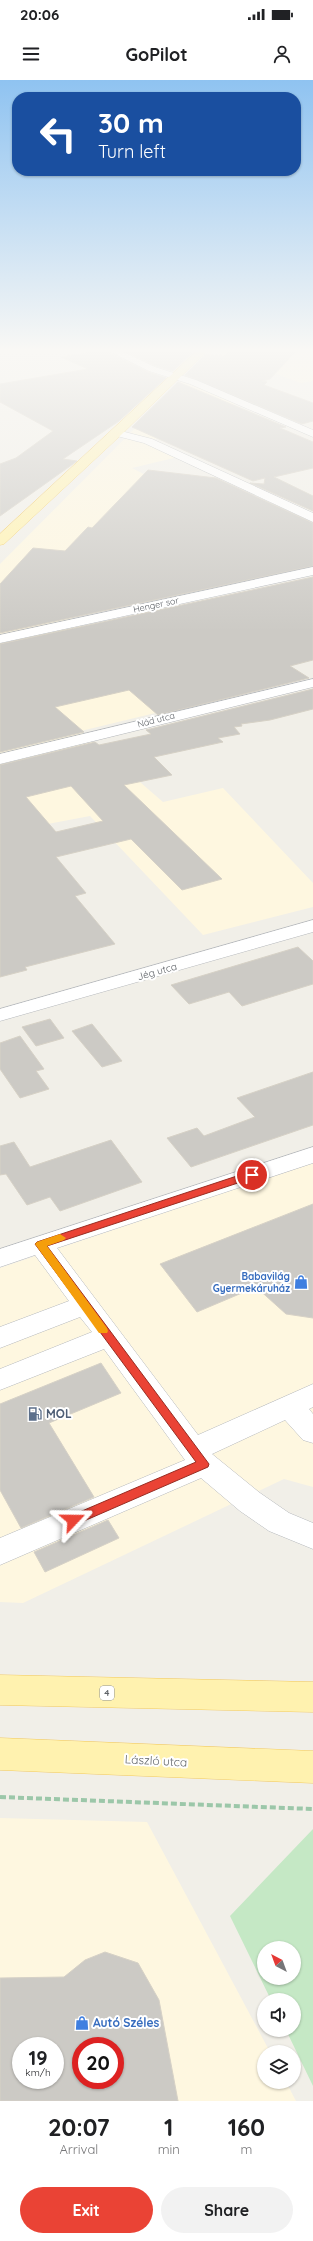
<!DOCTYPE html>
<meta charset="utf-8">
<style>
:root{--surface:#fff;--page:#f2f2f2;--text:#202124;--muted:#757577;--accent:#ea4335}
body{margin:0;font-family:Quicksand,sans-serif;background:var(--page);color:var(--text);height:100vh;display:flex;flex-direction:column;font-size:15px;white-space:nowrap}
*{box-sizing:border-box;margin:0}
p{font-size:13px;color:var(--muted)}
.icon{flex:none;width:22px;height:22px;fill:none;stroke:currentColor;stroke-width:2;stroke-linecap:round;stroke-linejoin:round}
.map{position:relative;height:2021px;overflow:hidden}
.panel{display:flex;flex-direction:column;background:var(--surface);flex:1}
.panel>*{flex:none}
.top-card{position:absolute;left:12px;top:12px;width:289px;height:84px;border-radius:16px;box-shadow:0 1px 3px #0004;background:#1a4fa0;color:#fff;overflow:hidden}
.needle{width:26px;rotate:319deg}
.fabs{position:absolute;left:257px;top:1861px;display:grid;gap:8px}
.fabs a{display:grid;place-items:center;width:44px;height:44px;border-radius:50%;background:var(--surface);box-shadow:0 1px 3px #0004;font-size:20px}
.speed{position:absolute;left:12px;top:1957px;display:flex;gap:8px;font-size:20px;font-weight:700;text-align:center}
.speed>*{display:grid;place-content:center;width:52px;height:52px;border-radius:50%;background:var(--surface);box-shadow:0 1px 3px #0004;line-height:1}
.speed small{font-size:10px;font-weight:400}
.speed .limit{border:6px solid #d22;background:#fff;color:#111}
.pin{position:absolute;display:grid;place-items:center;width:34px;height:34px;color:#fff;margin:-17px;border:2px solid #fff;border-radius:50%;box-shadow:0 1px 4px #0007}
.me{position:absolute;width:44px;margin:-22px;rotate:67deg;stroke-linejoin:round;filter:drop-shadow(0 0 3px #0008)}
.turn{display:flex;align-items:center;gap:14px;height:84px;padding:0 20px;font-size:18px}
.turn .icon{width:52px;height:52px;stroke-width:2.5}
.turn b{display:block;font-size:28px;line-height:34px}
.eta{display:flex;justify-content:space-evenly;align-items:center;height:68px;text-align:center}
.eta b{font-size:24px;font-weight:700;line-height:28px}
.cta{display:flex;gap:8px;margin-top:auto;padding:8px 20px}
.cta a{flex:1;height:46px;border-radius:24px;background:var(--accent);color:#fff;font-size:16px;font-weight:700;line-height:46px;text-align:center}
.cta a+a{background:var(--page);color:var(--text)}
.status{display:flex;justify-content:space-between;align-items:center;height:28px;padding:0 20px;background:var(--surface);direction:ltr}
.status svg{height:11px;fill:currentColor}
header{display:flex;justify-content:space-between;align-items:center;height:52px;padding:0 20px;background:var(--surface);font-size:18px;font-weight:700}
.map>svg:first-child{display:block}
.commercial{fill:#fef7e0;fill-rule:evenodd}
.green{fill:#c5e8c5;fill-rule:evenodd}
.building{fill:#cccac5;stroke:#d6d1c6;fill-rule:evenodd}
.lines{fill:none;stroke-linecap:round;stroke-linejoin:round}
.minor-casing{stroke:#b5b8bc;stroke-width:1}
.major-casing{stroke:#f2c960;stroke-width:1}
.path{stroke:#9cc7a9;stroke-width:4;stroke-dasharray:6 3;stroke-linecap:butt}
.minor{fill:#fff;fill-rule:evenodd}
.major{fill:#fff2af;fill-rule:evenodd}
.route{fill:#ea4335;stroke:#982c22}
.slow{fill:#f59e0b}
.labels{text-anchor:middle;stroke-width:4;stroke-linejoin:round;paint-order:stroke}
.far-street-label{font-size:9px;fill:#5f6368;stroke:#fff}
.shield{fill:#fff;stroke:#8f9295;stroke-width:1}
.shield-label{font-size:9px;font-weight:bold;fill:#5f6368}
.street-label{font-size:10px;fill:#5f6368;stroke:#fff}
.shop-label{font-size:10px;font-weight:bold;fill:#366cbe;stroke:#fff;text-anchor:end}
.near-service-label{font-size:12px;font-weight:bold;fill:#4e5e75;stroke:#fff;text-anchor:start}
.near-street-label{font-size:12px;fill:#5f6368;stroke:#fff}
.near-shop-label{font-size:12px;font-weight:bold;fill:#366cbe;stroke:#fff;text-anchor:start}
</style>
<div class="status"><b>20:06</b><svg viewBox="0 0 49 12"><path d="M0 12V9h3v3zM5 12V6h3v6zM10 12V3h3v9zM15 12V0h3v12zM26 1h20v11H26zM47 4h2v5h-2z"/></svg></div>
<header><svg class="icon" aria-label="menu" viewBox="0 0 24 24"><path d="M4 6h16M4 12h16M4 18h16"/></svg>GoPilot<svg class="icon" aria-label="person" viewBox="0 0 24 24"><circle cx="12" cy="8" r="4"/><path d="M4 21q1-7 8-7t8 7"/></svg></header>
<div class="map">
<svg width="313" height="2021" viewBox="0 0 313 2021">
<rect width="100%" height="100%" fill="#f1efe8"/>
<g class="commercial">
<polygon points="192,269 313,269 313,301 301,303 209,270"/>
<polygon points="181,302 193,304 237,324 186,333 215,347 149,360 182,376 132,388 278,463 70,537 180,627 81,651 163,722 223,708 313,803 313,827 203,855 90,736 0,753 0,484"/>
<polygon points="313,1083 313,1407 284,1399 23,1523 0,1522 0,1188"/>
<path d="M0,1738L147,1742L270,1972H264V2002H286L296,2021H0ZM21,1966H55V2000H21ZM81,1966H115V2000H81Z"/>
</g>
<path class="green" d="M313,1749V2006L286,1950H294V1920H271L230,1836ZM264,1868H294V1898H264Z"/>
<g class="building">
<polygon points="120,269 162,269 163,271 192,273 173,291 156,286"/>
<polygon points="232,269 298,269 270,299 262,301 267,302 264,305 313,323 313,341 302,344 185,295 205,275 224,276"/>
<polygon points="104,270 148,292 166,298 119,341 63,379 77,381 73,384 0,436 0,384 16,378 53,351 0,322 0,304 88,289 61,277"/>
<polygon points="178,302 286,347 280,348 313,362 313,388 274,397 313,416 313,431 250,403 264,404 265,398 253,401 132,347"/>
<polygon points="148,390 216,398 313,443 313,486 0,553 0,504 33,468 65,471 88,447 92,448"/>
<polygon points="313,497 313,580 290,586 309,598 158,635 129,610 55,627 84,652 0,672 0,564"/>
<path d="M313,609V629L270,640L241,644L242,646L234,647L240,654L218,658L223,662L154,677L172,695L124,705L222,799L182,810L131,759L56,777L86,813L75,816L115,864L25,887L27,890L0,897V685L95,662L99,665L151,654L146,650ZM71,706L103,741L56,752L26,717Z"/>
<polygon points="298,867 313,881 313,904 242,926 229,912 189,924 171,905"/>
<polygon points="50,939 64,958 36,966 22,947"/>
<polygon points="92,944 122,981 102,987 72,951"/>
<polygon points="20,956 44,989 36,991 49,1009 20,1018 0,989 0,963"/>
<polygon points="313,992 313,1045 191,1087 167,1058 197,1048 204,1056 255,1037 237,1018"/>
<polygon points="111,1060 142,1102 60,1131 50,1117 27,1125 6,1094 0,1095 0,1066 14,1062 30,1087"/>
<polygon points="313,1124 313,1238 286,1234 256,1207 197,1232 160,1184"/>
<polygon points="101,1283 121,1313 49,1343 94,1417 21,1448 0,1410 0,1324"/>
<polygon points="108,1440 119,1458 45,1492 34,1472"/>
<path d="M105,1872L138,1883L159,1920L178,2021H0V1898L64,1897L85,1880ZM21,1966H55V2000H21ZM81,1966H115V2000H81Z"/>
</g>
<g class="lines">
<defs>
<g id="minor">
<polygon points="105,269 117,269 155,287 196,300 313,350 313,357 190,304 149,291"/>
<polygon points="117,350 152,359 313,433 313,442 144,363 113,355 112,353"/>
<polygon points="313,487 313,495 0,563 0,555"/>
<polygon points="313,599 313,607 0,684 0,674"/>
<polygon points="313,840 313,852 0,941 0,929"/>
<polygon points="313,1067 313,1083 57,1168 198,1355 313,1304 313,1327 309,1329 313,1334 313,1363 303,1360 285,1340 212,1374 260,1413 289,1433 313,1443 313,1469 269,1451 240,1431 201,1398 0,1485 0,1458 185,1380 104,1269 0,1310 0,1289 92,1252 80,1237 0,1268 0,1247 69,1221 35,1175 0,1187 0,1169"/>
</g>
<g id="major">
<polygon points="199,269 209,269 121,355 4,464 0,465 0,454"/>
<polygon points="0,1595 313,1602 313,1632 0,1625"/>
<polygon points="0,1658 313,1671 313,1703 0,1690"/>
</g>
</defs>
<use href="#minor" class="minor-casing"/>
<use href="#major" class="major-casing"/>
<polyline class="path" points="0,1717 313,1729"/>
<use href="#minor" class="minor"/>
<use href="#major" class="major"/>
</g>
<linearGradient id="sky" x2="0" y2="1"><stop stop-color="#8fc3f1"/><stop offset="0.49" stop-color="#f9f8f5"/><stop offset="1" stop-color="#f9f8f5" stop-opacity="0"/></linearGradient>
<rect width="313" height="552" fill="url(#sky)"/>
<polygon class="route" points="252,1091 256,1092 256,1097 47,1166 209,1384 208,1387 77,1444 68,1444 67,1440 68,1437 196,1382 35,1164 37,1162"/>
<polygon class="slow" points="60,1154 66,1158 64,1160 47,1166 107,1248 108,1251 107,1253 99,1253 35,1164 37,1162"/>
<defs>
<symbol id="shop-bare" viewBox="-9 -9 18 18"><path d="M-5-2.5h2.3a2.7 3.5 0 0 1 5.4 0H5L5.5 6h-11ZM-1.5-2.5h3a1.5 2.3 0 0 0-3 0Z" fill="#3f7fe0" stroke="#fff" stroke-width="2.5" paint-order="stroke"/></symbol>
<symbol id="fuel-bare" viewBox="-9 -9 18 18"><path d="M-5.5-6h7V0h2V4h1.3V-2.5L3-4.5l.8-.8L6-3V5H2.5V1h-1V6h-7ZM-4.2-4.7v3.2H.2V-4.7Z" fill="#5c6f8a" stroke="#fff" stroke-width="2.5" paint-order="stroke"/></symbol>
</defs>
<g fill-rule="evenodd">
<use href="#shop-bare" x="291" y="1192" width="20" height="20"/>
<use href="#fuel-bare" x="25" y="1324" width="20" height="20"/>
<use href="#shop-bare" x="72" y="1933" width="20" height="20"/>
</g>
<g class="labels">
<g class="far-street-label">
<text transform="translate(156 525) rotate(-12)" y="3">Henger sor</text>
<text transform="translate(156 640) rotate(-14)" y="3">Nád utca</text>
</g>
<rect class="shield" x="100" y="1606" width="14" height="14" rx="3"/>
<g class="shield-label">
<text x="107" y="1616">4</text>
</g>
<g class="street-label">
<text transform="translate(157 891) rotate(-16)" y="4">Jég utca</text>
</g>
<g class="shop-label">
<text x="290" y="1200">Babavilág<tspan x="290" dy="12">Gyermekáruház</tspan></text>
</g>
<g class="near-service-label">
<text x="46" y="1338">MOL</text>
</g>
<g class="near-street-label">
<text transform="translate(156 1681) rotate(3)" y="4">László utca</text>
</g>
<g class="near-shop-label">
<text x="93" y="1947">Autó Széles</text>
</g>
</g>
</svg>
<div class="fabs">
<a><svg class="needle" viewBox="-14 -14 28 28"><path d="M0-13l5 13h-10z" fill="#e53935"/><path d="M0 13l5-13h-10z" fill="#757577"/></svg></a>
<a><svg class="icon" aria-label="sound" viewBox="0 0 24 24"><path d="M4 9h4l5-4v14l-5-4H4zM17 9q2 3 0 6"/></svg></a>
<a><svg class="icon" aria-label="layers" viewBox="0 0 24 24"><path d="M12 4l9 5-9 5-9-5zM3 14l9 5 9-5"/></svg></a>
</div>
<div class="speed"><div>19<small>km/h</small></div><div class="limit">20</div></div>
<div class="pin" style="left:252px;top:1095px;background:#d93025"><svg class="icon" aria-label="arrive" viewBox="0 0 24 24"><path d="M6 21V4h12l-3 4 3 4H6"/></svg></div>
<svg class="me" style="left:73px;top:1440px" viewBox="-20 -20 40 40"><path d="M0-17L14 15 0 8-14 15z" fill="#ea4335" stroke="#fff" stroke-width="4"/></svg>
<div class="top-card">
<div class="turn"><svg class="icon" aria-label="left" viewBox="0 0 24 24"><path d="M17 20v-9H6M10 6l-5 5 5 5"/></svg><div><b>30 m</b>Turn left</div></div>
</div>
</div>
<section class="panel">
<div class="eta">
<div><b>20:07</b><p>Arrival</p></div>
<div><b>1</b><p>min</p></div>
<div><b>160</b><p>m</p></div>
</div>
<div class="cta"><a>Exit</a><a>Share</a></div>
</section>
